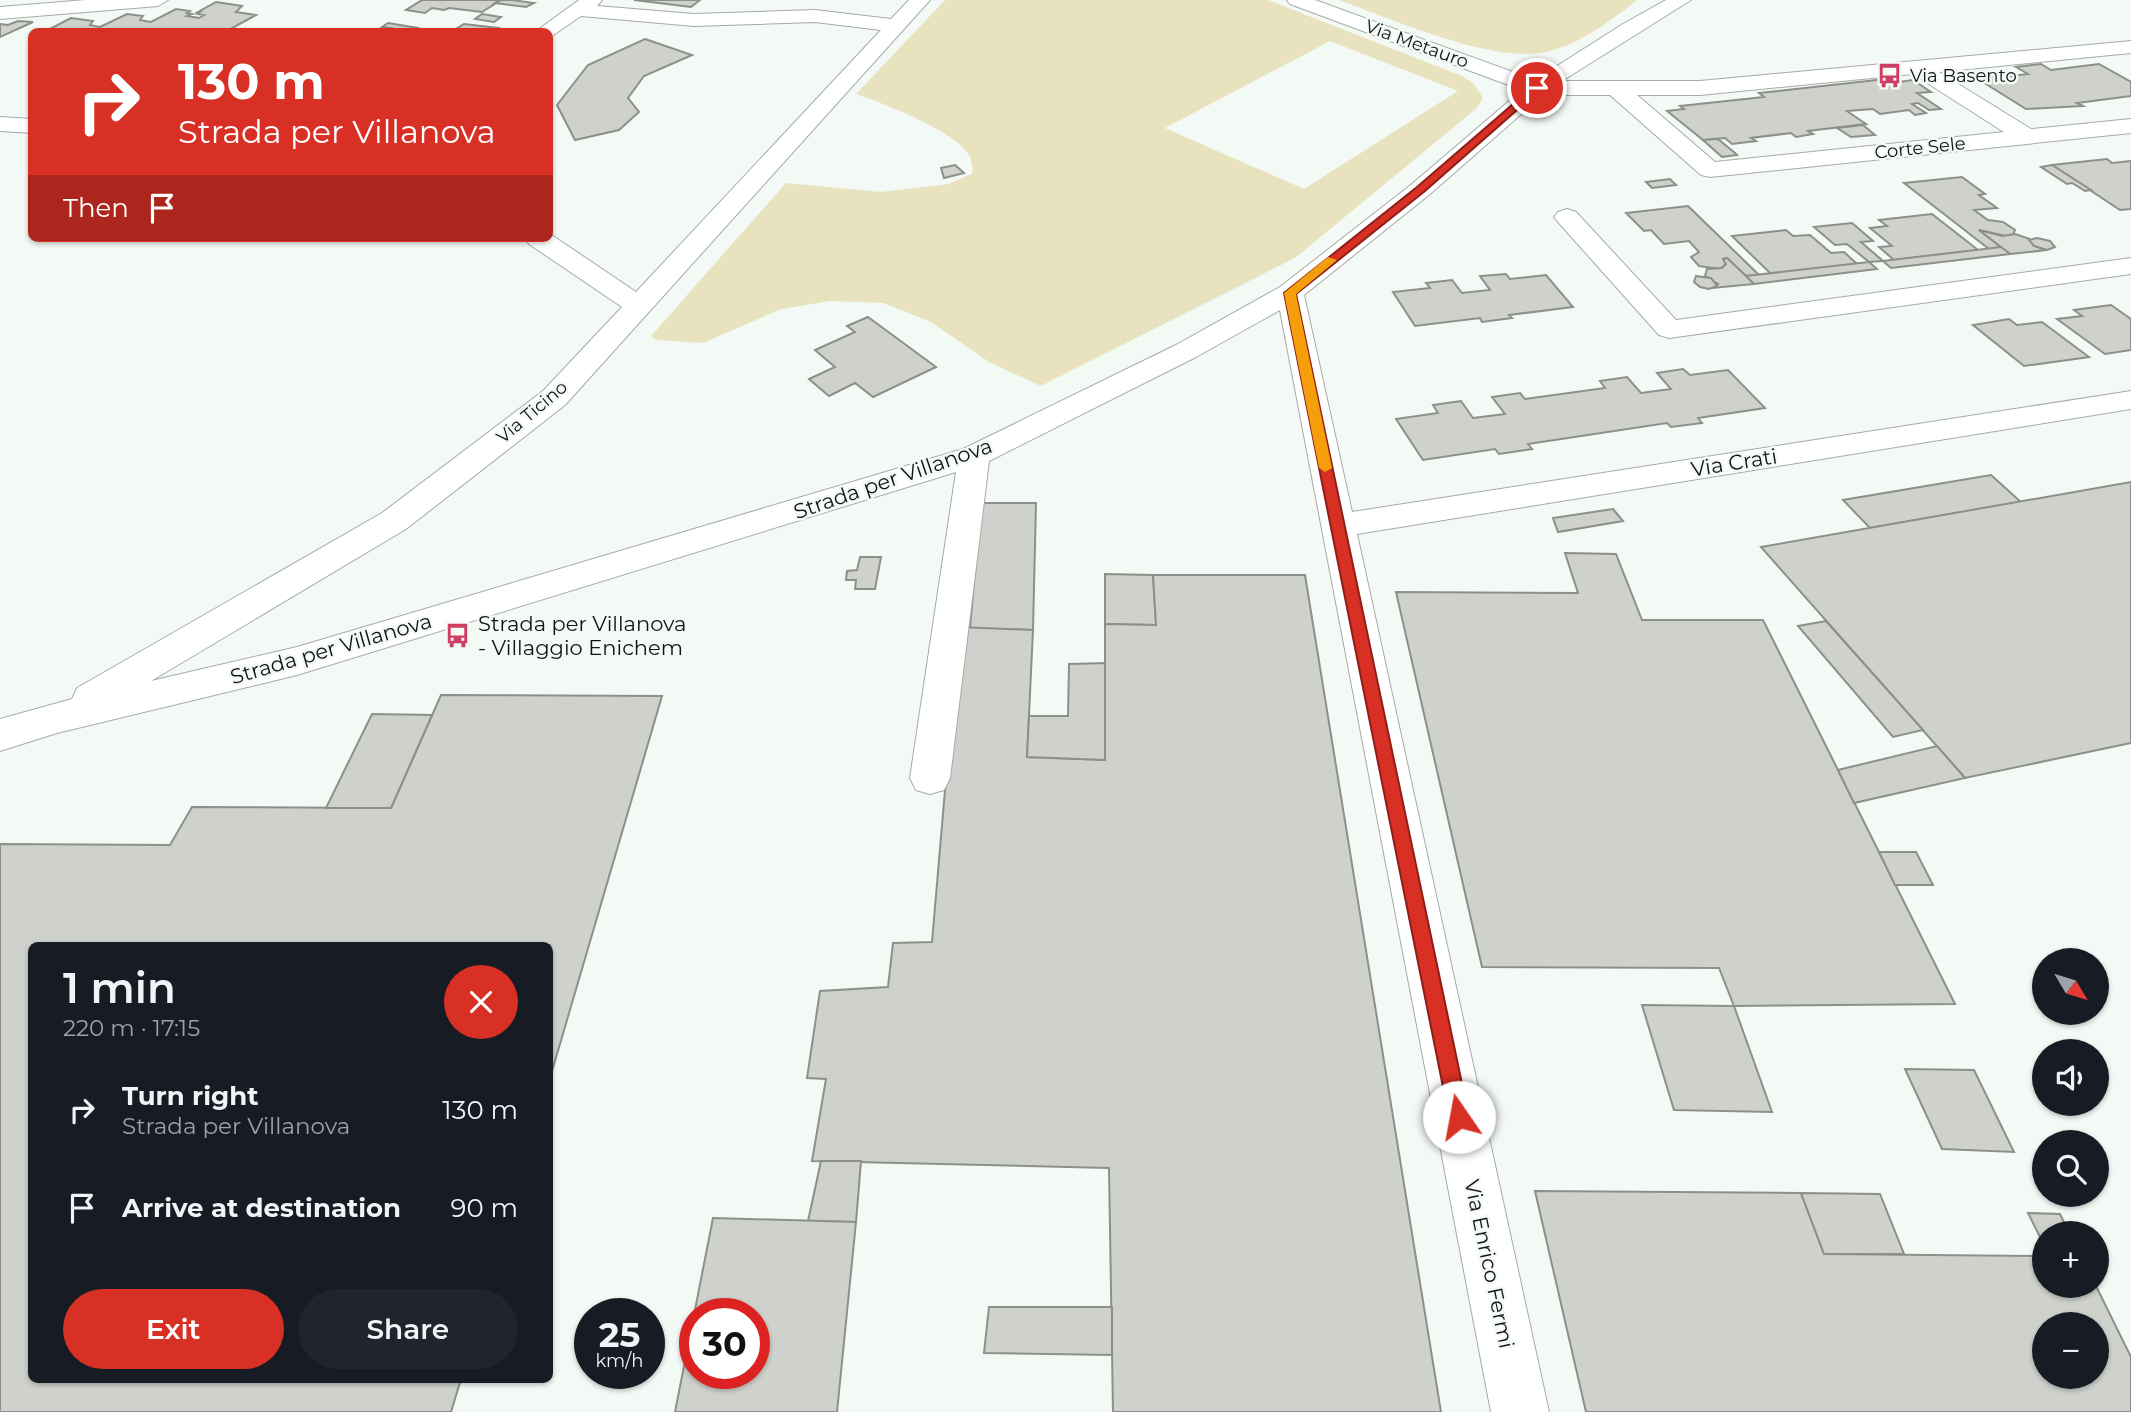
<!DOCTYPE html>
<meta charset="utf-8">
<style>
:root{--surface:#171b24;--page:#20242c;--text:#f1f3f6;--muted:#9ea1a6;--accent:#d93025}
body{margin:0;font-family:Montserrat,sans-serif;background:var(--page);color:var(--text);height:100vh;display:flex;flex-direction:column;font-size:26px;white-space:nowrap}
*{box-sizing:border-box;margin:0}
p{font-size:23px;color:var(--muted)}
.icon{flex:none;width:38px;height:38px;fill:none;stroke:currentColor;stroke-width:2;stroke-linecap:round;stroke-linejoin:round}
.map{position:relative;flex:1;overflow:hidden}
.side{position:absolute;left:28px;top:942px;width:525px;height:441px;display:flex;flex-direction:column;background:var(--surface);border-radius:10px;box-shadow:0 2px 5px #0004}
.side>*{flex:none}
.guide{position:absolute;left:28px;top:28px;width:525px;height:214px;border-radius:10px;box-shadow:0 2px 5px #0004;background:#d93025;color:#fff;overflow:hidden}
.needle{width:46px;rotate:128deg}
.controls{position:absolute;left:2032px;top:948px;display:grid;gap:14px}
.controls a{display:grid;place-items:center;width:77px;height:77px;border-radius:50%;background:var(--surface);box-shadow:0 2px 5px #0004;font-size:35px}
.speed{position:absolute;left:574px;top:1298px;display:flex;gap:14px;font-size:35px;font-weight:700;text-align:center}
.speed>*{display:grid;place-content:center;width:91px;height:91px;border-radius:50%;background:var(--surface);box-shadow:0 2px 5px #0004;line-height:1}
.speed small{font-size:18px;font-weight:400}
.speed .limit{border:10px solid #d22;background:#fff;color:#111}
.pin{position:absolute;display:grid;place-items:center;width:60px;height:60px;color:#fff;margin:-30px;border:4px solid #fff;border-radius:50%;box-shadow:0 2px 7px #0007}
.me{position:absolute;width:77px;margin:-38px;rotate:348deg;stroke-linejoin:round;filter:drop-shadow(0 0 5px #0008)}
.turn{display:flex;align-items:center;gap:24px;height:147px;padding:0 35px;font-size:32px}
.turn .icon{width:91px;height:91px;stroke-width:2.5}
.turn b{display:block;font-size:49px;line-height:60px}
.then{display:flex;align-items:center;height:66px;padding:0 35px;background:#0003;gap:14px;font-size:26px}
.round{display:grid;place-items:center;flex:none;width:74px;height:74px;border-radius:37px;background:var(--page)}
.overview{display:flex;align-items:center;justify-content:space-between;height:119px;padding:0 35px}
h1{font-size:42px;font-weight:600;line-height:52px}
.primary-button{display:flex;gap:14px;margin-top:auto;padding:14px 35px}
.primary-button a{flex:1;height:80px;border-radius:42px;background:var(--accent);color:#fff;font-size:28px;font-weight:600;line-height:80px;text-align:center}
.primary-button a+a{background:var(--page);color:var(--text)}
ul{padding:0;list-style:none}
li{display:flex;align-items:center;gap:21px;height:98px;padding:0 35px}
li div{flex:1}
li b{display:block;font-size:26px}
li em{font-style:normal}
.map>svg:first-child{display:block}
.green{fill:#e8e2bf;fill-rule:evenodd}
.building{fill:#cfd2cc;stroke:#8d908a;stroke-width:2;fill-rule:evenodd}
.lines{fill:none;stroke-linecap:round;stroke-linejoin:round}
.minor-casing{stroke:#a5aba7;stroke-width:2}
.minor{fill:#fff;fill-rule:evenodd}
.route{fill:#d93025;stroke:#8d1f18;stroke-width:2}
.slow{fill:#f59e0b}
.labels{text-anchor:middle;stroke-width:5;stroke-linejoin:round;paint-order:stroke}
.far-street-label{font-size:18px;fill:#121413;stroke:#f3f9f5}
.far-poi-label{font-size:18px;fill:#121413;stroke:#f3f9f5;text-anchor:start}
.street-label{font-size:21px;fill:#121413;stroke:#f3f9f5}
.poi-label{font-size:21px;fill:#121413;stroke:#f3f9f5;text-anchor:start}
</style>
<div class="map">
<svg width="2131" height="1412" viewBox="0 0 2131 1412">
<rect width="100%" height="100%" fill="#f3f9f5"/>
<g class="green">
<path d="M945,0H1268L1462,76L1473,83L1483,98L1477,108L1295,258L1041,386L989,362L931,322L883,303L830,301L781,309L703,343L656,340L651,336L786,183L881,192L949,184L973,173C972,168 972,161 970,157C959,132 882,103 856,94ZM1330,41L1458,91L1304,189L1165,128Z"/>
<path d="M1339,0H1637C1612,20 1581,43 1550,51C1496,66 1392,19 1339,0Z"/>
</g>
<g class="building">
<polygon points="422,0 501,0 482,12 449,8 444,10 432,8 425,13 406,10"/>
<polygon points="501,0 512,0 534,3 526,7 495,3"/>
<polygon points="634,0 700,0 691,7"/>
<polygon points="216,2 242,6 236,12 256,15 225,32 44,32 71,18 93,21 90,25 100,27 127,14 143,16 140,20 151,22 176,9 190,11 187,13 192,14 187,16 199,18 204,15 197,14 200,12 198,12"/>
<polygon points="482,14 501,17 494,22 475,19"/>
<polygon points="18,21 33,22 0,37 0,24 8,25"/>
<polygon points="388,23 418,28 414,32 387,30 391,28 382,27"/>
<polygon points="464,24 498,28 493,32 456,29"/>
<polygon points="645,39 692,55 644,76 628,98 639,112 619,130 575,140 557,105 588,65"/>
<polygon points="2041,64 2051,70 2099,64 2131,82 2131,96 2077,103 2083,106 2026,109 1978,79 1989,78 1984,75 1997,73 2002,77 2028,74 2016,67"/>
<polygon points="1894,78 1899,82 1913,80 1931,92 1917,93 1941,109 1929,110 1918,103 1912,104 1926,113 1915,115 1909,110 1880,114 1873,109 1847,111 1866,124 1808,131 1813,134 1796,137 1791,133 1751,138 1756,141 1732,144 1725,138 1703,140 1667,111 1684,109 1680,106 1764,97 1759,93"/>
<polygon points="1863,125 1875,135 1851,137 1837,128"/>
<polygon points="1718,139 1735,153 1737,155 1722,157 1703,140"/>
<polygon points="2107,159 2112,163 2131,161 2131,209 2120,210 2052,165"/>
<polygon points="955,165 964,173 944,178 941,168"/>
<polygon points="2052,165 2091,190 2085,191 2072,183 2067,184 2041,167"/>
<polygon points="1962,177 1985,194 1979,195 1997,208 1974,210 1988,220 2003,222 2015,230 2013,235 2006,236 1979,230 2001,247 1989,249 1904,183"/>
<polygon points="1670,179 1676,185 1652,188 1646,182"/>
<polygon points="1688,206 1759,275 1746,276 1727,258 1723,259 1726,264 1720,269 1699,266 1691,257 1699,252 1689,241 1664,244 1651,230 1644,231 1626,213"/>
<polygon points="1932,214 1978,250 1894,260 1879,247 1892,246 1870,228 1887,226 1879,220"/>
<polygon points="1852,223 1873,241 1861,242 1883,261 1869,262 1847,244 1835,245 1814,227"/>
<polygon points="1786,230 1793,236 1810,235 1831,253 1844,252 1857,264 1771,274 1732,236"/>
<polygon points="1979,230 2002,236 2015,234 2030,239 2034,246 2047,250 2010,254"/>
<polygon points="2037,238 2050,241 2055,247 2047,250 2034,246 2029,240"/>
<polygon points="2001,247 2010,254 1891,268 1883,261"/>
<polygon points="1727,258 1746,276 1754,284 1712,288 1718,284 1705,276 1707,269 1722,268 1726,264 1723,259"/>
<polygon points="1869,262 1877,269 1754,284 1746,276"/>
<polygon points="1506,274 1510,279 1546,275 1573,307 1509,315 1512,318 1482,322 1480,318 1415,326 1393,292 1430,288 1426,283 1452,280 1462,293 1490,290 1480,276"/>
<polygon points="1696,276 1711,278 1717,286 1709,289 1700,287 1694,282"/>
<polygon points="2111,305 2131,319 2131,350 2105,354 2057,319 2082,316 2074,310"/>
<polygon points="868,317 936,367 873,397 855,383 829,396 809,379 835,367 815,350 855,332 847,326"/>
<polygon points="2009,319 2017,325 2042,322 2089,357 2024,366 1973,325"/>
<polygon points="1683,369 1690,375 1728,370 1765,408 1698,418 1702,423 1671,427 1667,423 1528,444 1532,449 1499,454 1495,449 1423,460 1396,419 1438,413 1433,405 1461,401 1473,418 1505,414 1492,397 1520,393 1525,399 1605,388 1600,381 1627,377 1641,393 1671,389 1657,373"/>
<polygon points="1991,475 2021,502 1870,528 1843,500"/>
<polygon points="2131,482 2131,743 1965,778 1761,547"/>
<polygon points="981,503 1036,503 1033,630 970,628"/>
<polygon points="1613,509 1623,521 1558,532 1553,518"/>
<polygon points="1565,553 1616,554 1642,620 1763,620 1955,1004 1734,1006 1719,968 1482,967 1396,592 1578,593"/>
<polygon points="860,557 881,557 875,589 855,589 856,580 846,580 847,571 857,570"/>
<polygon points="1105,574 1153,575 1156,625 1105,624"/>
<polygon points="1153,575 1305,575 1441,1412 1113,1412 1109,1168 812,1161 826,1079 807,1078 820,991 888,987 893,943 932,942 959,627 1033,630 1027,757 1105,760 1105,624 1156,625"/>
<polygon points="1826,621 1923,730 1893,737 1798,626"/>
<polygon points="1105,663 1105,760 1027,757 1029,716 1068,716 1069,664"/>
<polygon points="441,695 662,696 550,1078 550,945 32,945 32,1379 461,1379 451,1412 0,1412 0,844 170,845 192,807 391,808"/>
<polygon points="372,714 432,715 391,808 326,808"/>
<polygon points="1937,746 1965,778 1854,803 1838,770"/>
<polygon points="1879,852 1916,852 1933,885 1895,885"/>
<polygon points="1642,1005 1734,1006 1772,1112 1674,1110"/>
<polygon points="1905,1069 1974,1070 2014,1152 1942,1149"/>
<polygon points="821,1161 861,1161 856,1222 808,1221"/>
<path d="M1535,1191L1801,1193L1824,1254L2044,1256V1286H2096L2131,1357V1412H1586ZM2044,1325H2096V1377H2044Z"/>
<polygon points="1801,1193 1880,1194 1904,1254 1824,1254"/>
<polygon points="2028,1213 2060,1214 2070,1234 2044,1234 2044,1245"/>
<path d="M713,1218L856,1222L837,1412H675ZM695,1314H754V1374H695Z"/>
<polygon points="989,1307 1112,1307 1112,1355 984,1353"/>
</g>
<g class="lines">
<defs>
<g id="minor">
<polygon points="86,0 168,0 158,6 0,19 0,7"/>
<path d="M579,0H602L597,6L694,14L815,10L891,19L909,0H930L565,405L406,529L151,681L297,647L963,449L1176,345L1280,287L1412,184L1522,90L1290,4L1287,0H1315L1535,80L1623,24L1666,0H1691L1562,81H1700L2131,41V53L1939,72L2031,129L2131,119V133L1710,177L1701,175L1610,95H1543L1430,194L1304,295L1352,512L2131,391V409L1357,534L1549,1412H1491L1280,310L1196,357L989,461L950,778L944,790L930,794L916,790L910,778L956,472L297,675L57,733L0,751V719L72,699L77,688L382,513L543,391L622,307L529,244L525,238H550V234L636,292L881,30L815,22L694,26L581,16L552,36L550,37V32H535ZM1913,74L2004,132L1715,162L1637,95H1700Z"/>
<polygon points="0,117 32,119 32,133 0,131"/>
<polygon points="1567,209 1576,212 1676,320 2131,258 2131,274 1669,338 1659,335 1558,222 1554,217 1558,212"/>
</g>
</defs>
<use href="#minor" class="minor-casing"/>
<use href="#minor" class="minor"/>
</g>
<polygon class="route" points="1534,86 1542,88 1425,191 1296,294 1469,1117 1466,1124 1459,1127 1452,1124 1449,1117 1284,293 1417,187"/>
<polygon class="slow" points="1328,257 1337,260 1296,294 1332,468 1325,472 1319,468 1284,293"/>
<defs>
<symbol id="bus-bare" viewBox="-9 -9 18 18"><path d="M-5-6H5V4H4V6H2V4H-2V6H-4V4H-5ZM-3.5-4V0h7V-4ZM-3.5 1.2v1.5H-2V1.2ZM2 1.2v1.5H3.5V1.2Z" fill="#ce3e63" stroke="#f3f9f5" stroke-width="2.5" paint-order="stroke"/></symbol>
</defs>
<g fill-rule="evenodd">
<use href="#bus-bare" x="1872" y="58" width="35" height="35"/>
<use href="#bus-bare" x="440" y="618" width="35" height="35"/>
</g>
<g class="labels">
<g class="far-street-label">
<text transform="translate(1417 44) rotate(20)" y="6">Via Metauro</text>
<text transform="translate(1920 148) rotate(-6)" y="6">Corte Sele</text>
<text transform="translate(532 412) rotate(-40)" y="6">Via Ticino</text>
</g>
<g class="far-poi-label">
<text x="1910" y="82">Via Basento</text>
</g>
<g class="street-label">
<text transform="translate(1734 463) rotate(-9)" y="7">Via Crati</text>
<text transform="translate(893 479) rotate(-19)" y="7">Strada per Villanova</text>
<text transform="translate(331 649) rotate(-16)" y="7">Strada per Villanova</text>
<text transform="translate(1489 1264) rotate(78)" y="7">Via Enrico Fermi</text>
</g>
<g class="poi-label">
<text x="478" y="631">Strada per Villanova<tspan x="478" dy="24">- Villaggio Enichem</tspan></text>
</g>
</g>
</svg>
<div class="controls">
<a><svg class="needle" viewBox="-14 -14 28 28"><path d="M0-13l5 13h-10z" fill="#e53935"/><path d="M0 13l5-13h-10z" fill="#9ea1a6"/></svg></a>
<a><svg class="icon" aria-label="sound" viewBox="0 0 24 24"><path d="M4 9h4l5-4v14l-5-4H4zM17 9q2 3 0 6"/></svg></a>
<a><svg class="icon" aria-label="search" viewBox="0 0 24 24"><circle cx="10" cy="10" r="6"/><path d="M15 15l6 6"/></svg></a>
<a>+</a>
<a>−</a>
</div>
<div class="speed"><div>25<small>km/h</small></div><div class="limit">30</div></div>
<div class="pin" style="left:1537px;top:88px;background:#d93025"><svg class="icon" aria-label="arrive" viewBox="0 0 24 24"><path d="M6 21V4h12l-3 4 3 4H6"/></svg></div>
<svg class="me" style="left:1459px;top:1117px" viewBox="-20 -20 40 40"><circle r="19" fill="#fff"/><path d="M0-13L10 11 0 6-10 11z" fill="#d93025"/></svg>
<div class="guide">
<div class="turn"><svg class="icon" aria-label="right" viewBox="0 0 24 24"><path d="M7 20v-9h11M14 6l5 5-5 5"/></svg><div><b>130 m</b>Strada per Villanova</div></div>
<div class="then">Then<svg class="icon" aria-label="arrive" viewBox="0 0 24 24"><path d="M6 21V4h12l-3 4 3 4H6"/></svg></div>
</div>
<section class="side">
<div class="overview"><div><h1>1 min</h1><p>220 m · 17:15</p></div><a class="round" style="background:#d93025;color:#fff"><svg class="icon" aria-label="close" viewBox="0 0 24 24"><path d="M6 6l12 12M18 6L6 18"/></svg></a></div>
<ul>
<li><svg class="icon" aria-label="right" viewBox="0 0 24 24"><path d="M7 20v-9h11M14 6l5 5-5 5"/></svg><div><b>Turn right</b><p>Strada per Villanova</p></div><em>130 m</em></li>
<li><svg class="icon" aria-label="arrive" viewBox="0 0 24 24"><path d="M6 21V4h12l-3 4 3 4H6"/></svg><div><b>Arrive at destination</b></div><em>90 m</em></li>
</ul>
<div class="primary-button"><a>Exit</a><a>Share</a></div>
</section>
</div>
